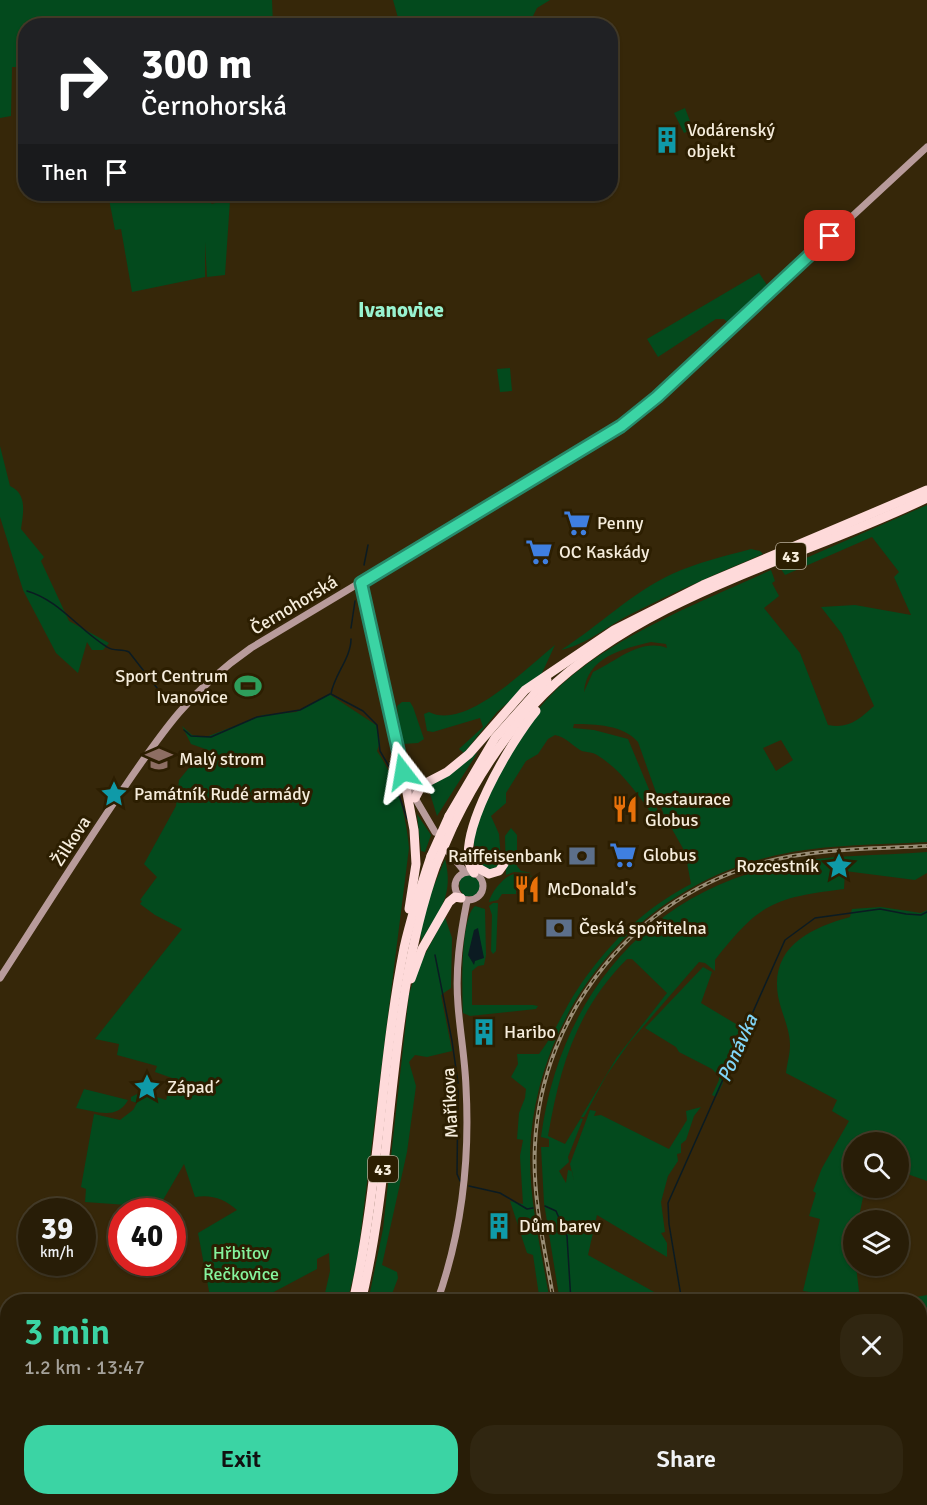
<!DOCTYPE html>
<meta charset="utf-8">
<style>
:root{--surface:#281d07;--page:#302611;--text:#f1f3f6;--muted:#a5a29b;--line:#443b28;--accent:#3bd4a4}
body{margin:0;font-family:Signika,sans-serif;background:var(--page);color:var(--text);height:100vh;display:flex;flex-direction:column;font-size:22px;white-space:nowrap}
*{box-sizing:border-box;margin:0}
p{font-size:20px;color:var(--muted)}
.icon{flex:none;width:33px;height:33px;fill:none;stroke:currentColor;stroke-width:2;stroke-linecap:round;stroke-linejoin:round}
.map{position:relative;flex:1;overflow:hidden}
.panel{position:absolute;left:0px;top:1294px;width:927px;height:212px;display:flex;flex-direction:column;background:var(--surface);border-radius:24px 24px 0 0;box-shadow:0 2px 4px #0004,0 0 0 2px var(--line)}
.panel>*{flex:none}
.hud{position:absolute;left:18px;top:18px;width:600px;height:183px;border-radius:24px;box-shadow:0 2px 4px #0004,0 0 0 2px var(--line);background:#202124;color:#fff;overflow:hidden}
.fabs{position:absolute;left:843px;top:1132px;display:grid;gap:12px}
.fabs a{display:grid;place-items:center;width:66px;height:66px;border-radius:50%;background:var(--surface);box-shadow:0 2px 4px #0004,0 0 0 2px var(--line);font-size:30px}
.speed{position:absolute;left:18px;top:1198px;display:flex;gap:12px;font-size:30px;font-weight:700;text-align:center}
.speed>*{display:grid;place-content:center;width:78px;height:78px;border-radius:50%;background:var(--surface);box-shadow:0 2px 4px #0004,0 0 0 2px var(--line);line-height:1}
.speed small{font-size:15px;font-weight:400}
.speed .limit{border:9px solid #d22;background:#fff;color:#111}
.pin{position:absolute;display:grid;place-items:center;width:51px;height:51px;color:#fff;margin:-26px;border-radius:12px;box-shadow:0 3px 9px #0006}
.me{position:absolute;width:66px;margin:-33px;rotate:346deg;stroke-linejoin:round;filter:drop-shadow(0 0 4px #0008)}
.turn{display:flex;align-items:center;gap:21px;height:126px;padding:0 24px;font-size:27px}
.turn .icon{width:78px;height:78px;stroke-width:2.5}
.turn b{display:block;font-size:42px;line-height:51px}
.then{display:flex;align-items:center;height:57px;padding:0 24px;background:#0003;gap:12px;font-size:22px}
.round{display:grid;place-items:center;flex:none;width:63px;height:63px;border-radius:24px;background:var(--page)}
.headline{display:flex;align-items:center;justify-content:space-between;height:102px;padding:0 24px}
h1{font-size:36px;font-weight:600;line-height:45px;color:var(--accent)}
.cta{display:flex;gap:12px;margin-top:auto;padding:12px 24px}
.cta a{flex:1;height:69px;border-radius:24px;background:var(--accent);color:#111;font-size:24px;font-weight:600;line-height:69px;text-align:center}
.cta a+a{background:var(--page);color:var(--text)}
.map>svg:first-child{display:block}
.green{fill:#034a1d;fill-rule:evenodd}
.water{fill:#0b1b22}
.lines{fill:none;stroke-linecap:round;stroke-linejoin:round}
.stream{stroke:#0b1b22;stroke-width:1.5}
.secondary{stroke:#b89b9b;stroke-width:7}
.highway{stroke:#fedada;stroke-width:9}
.rail-casing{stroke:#998d76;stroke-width:4}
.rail{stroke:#2c1e01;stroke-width:1.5;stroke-dasharray:4.5;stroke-linecap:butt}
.highway-bridge{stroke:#fedada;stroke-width:9}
.route-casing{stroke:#268a6b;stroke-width:15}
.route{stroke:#3bd4a4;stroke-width:10}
.labels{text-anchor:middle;stroke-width:6;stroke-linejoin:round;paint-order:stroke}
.shield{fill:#2c1e01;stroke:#b9af9a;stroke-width:1.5}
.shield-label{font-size:16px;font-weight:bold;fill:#f6eddc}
.poi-label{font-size:18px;fill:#f6eddc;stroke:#2c1e01;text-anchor:start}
.street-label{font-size:18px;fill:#f6eddc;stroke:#2c1e01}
.park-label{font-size:18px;fill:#85f49d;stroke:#2c1e01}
.water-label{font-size:20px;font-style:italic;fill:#80d5f7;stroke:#2c1e01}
.quarter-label{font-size:21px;font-weight:bold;fill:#98f2cf;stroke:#2c1e01}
</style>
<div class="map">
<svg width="927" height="1505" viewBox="0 0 927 1505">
<rect width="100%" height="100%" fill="#362709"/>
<g class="green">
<polygon points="0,0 272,0 273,25 26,26 25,109 18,67 12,67 11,116 0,118"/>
<polygon points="393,0 550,0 537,8 528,26 400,25"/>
<polygon points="685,108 693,129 684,133 674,113"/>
<polygon points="108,194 212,194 214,200 211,204 230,200 225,275 207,277 205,242 205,277 132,292 121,229 115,230"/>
<polygon points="759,273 769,288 729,324 724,319 716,319 658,357 647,339"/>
<polygon points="510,368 512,391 500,392 497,369"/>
<path d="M0,446L10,486C28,494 23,514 21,529L44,557L41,561L69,621L109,643L103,650H92L87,642L78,673L56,653L23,590L0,517Z"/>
<path d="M927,505V842C873,845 817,844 765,858C636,892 544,1004 531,1135C526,1191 541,1248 550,1302H540L533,1255L527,1253L510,1201L523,1204L520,1156L523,1140L517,1139L519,1113L525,1098L526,1089L511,1077L518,1064L517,1054H539C554,1035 563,1011 577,990C606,946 644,908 691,884L685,852L664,815L638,742C623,725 596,724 574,724L573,728L594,730L628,739L658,811L652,814C637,793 620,769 597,755C591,751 585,753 580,750C571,744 565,737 555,735L548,739L538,754L526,761L506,793V803L491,816L499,834L501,859L494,872L479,867C466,840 481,806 496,781C509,759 520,735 535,714C586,645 695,605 771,570L775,581L772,583L779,596L764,608L800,653L828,725C850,729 859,719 874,706L842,634L821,607L855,605L911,615L894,577L899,572L872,537L785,575L781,569ZM651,642L666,644L667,648C639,638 616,662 593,672L584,692C587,657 622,649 651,642ZM781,740L793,760L776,771L763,748Z"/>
<path d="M751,549L760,551L763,554C718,573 674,592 631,614C607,626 588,644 561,650C599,626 631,593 672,574C696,563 725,556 751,549Z"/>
<path d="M555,645L542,673L497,712L464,753L459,749L483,727L480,718L433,732L427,731L424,714L429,712C466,731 527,667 555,645Z"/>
<path d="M329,694L376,725L380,742L377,751C397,780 406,814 409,848L357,1262L347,1302H323L330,1271L329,1253L317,1259V1269L270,1294V1302H211L198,1233L237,1210C225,1199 211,1194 195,1197L184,1164L156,1212H131L127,1205L85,1202L86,1189L81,1187L94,1114L120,1120L133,1110L137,1103L131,1101V1097L141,1092L166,1100L172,1078L155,1072L157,1066L117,1055L119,1044L95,1039L182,929L155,915L140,904L142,901L140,900L157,877L144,864L176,806L179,780L188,769L211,751L191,744L182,726L192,735L206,737L263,715L296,712Z"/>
<polygon points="402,702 410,702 413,707 424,739 418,743 402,744 397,706"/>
<polygon points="478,752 437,816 428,787 454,771"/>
<polygon points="417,814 431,835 425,852 421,851"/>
<polygon points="511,828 517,835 517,866 521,871 532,873 514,872 506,875 505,836"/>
<path d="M927,852V873L915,880L845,871L844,889C773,898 760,903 715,960V971L705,963L699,962L629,1043L606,1076L584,1117H581L617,1057L667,993L632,959H627C576,1010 560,1067 548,1136L565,1144L581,1118L583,1119L568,1157L569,1162L559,1171L566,1183L568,1170L572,1171L574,1181L570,1164L590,1110L596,1111L594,1116L601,1115L669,1149L687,1120L686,1111L701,1107L694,1116L686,1140L681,1144V1153L677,1154L678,1161L668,1176L661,1202L665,1232L661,1233L667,1243V1257L597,1215L588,1255L672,1302H560L544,1203L541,1147H549V1139L541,1137C559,1001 644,894 781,865C829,854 878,856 927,852Z"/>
<path d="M445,859C454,894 440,912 421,941C418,915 436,883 445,859Z"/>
<polygon points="468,873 480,881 480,891 475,896 464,896 460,890 459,877"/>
<path d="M514,874L533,876L522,878L520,890H516V894H502L498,900L489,902C491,892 504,876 514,874Z"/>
<polygon points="493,903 498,903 496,951 493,954 491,951 492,915 489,906"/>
<path d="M475,906L485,909L486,955L484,965L478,966L472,971V1005H533L538,1006L536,1009L470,1016L463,1013C462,993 460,918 475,906Z"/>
<path d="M881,907L921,913L927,910V1181L899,1171L898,1143H854V1188H865L858,1221H854V1266H856L860,1300L803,1291L820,1219L809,1216L816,1193L813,1191L822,1168L849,1121L832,1111L837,1100L786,1073C787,1064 790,1054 790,1045C790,1029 781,1012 778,996C770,947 810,928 850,917L852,909Z"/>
<polygon points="445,917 452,938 451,988 441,995 452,1051 427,1057 415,1055 409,1062 416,1086 407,1152 382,1265 397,1272 398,1278 389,1302 376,1300 368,1302 383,1229 409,994 418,967"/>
<polygon points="703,967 712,972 701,1003 741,1027 743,1031 733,1046 737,1052 727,1075 721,1072 723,1083 716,1097 712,1095 719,1080 719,1076 712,1069 679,1052 676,1047 645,1028"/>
<path d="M84,1089L128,1100C117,1121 95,1111 76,1108Z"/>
<polygon points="927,1295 927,1405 920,1406 920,1302 889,1302"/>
<polygon points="542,1499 678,1498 679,1505 539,1505"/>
</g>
<polygon class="water" points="478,928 484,958 475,961 474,965 468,955 474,930"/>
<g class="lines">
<g class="stream">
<polyline points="364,565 368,545"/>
<path d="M27,591C59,600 79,630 107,647C114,652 122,648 129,652L168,702"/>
<polyline points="351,628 355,601"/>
<path d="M351,639C351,658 334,675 331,694L363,711L377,725L380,751L390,768L407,819"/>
<polyline points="184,730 191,736 211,737 257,717 300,710 330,694"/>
<polyline points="435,955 452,1041 458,1083"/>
<polyline points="458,1090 457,1174 460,1181"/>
<polyline points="469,1186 500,1193 527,1209 533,1208"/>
<polyline points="545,1206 556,1211 567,1236 571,1302"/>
<polyline points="682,1302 669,1224 668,1203 785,940 815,918 880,909 906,914 921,915 927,912"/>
<polyline points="548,1505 551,1498"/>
<polyline points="583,1505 596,1498"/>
</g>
<g class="secondary">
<polyline points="361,583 403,772 415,798 435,832"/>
<polyline points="443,845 465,872"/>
<circle cx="469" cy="886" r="14"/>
<path d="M0,978C38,919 76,859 115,801C158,738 186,693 251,648L621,426L657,397L927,147"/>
<path d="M437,1302C462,1232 470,1160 466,1087C465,1059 460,1032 458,1005C455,969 460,936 467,901"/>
<polyline points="0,1383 8,1382"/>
<polyline points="80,1498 82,1505"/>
<polyline points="364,1505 366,1498"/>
</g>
<g class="highway">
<polyline points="403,772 414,830 416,864 409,909"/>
<polyline points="415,798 422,785 447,772 469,754 525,690 614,630 703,585 927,490"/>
<polyline points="449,816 495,738 547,680"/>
<path d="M454,824C477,777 506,732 544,694C646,594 801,559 927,498"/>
<polyline points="472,859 480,869 489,874 499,871 504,864"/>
<path d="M474,873C449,842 514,737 536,711"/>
<polyline points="411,979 422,949 449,902 455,897 461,898"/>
<path d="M353,1302C379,1185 381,1065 404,948C411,917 421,886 431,856"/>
<path d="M361,1302C396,1158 386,1006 436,865"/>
<polyline points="272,1505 276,1498"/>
<polyline points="281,1505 285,1498"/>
</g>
<defs>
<g id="rail">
<path d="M554,1302C545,1250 532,1198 535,1145C541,1012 637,895 765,862C818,848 873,849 927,846"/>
<polyline points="532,1505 535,1498"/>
</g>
</defs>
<use href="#rail" class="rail-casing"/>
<use href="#rail" class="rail"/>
<g class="highway-bridge">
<polyline points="431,856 449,816"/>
<polyline points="436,865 454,824"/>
</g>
</g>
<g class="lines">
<defs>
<polyline id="route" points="403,772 361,583 621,426 657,397 830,236"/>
</defs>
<use href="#route" class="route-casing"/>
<use href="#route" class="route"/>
</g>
<defs>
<symbol id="building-bare" viewBox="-9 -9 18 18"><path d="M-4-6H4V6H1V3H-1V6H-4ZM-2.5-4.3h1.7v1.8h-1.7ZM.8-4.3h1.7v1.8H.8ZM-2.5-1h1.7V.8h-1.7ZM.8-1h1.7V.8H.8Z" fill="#0f9aa8" stroke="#2c1e01" stroke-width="2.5" paint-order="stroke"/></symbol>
<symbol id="supermarket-bare" viewBox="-9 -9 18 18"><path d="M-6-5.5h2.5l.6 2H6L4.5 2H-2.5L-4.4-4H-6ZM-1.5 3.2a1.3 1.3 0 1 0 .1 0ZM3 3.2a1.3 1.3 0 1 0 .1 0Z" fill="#3f7fe0" stroke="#2c1e01" stroke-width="2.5" paint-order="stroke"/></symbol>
<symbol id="stadium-bare" viewBox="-9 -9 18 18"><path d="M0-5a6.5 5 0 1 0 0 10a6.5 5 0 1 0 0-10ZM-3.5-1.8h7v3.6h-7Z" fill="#2e9e5b" stroke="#2c1e01" stroke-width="2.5" paint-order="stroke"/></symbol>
<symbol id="school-bare" viewBox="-9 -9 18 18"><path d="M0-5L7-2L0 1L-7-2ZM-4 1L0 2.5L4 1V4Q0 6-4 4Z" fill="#8d6e63" stroke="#2c1e01" stroke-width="2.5" paint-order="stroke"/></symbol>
<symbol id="sight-bare" viewBox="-9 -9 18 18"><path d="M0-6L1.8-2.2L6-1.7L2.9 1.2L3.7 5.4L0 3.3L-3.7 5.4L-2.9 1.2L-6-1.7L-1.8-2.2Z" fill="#0f9aa8" stroke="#2c1e01" stroke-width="2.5" paint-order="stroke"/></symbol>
<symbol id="restaurant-bare" viewBox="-9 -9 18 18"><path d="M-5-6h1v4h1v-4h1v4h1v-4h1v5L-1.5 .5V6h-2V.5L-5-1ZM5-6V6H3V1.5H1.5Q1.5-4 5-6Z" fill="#e8710a" stroke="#2c1e01" stroke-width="2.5" paint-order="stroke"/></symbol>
<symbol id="bank-bare" viewBox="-9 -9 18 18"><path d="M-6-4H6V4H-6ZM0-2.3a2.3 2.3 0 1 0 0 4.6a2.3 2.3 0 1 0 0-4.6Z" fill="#5c6f8a" stroke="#2c1e01" stroke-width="2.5" paint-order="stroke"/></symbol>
</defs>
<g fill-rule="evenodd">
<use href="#building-bare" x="648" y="121" width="38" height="38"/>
<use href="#supermarket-bare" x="558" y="504" width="38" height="38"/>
<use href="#supermarket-bare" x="520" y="533" width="38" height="38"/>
<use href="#stadium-bare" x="229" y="667" width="38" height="38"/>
<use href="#school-bare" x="140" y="740" width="38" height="38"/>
<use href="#sight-bare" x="95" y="775" width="38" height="38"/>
<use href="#restaurant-bare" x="606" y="790" width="38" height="38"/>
<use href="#supermarket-bare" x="604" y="836" width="38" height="38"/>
<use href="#bank-bare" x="563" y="837" width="38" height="38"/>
<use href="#sight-bare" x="820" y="847" width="38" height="38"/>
<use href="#restaurant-bare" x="508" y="870" width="38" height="38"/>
<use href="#bank-bare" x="540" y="909" width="38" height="38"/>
<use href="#building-bare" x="465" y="1013" width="38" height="38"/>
<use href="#sight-bare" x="128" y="1068" width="38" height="38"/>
<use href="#building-bare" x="480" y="1207" width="38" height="38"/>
</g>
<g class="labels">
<g class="shield">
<rect x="776" y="543" width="30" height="26" rx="4.5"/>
<rect x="368" y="1156" width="30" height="26" rx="4.5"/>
</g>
<g class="shield-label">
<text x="791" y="562">43</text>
<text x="383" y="1175">43</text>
</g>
<g class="poi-label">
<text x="687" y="136">Vodárenský<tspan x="687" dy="21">objekt</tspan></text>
<text x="597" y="529">Penny</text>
<text x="559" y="558">OC Kaskády</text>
<text x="228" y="682" text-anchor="end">Sport Centrum<tspan x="228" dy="21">Ivanovice</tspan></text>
<text x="179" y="765">Malý strom</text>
<text x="134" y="800">Památník Rudé armády</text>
<text x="645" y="805">Restaurace<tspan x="645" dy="21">Globus</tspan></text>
<text x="643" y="861">Globus</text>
<text x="562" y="862" text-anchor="end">Raiffeisenbank</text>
<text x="819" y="872" text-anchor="end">Rozcestník</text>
<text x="547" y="895">McDonald's</text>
<text x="579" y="934">Česká spořitelna</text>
<text x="504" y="1038">Haribo</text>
<text x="167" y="1093">Západ´</text>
<text x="519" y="1232">Dům barev</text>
</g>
<g class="street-label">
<text transform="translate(294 605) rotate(-31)" y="6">Černohorská</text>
<text transform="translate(71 841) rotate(-57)" y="6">Žilkova</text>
<text transform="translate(450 1103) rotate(-93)" y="6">Maříkova</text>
</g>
<g class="park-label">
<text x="241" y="1259">Hřbitov<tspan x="241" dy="21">Řečkovice</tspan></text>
</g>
<g class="water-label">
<text transform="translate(737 1048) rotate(-66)" y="7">Ponávka</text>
</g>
<g class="quarter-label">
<text x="401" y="317">Ivanovice</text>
</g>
</g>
</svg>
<div class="fabs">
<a><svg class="icon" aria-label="search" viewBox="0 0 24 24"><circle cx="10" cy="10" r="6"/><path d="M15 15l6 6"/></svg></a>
<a><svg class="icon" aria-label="layers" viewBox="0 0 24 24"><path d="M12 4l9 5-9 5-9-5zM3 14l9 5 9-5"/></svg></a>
</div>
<div class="speed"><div>39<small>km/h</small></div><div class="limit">40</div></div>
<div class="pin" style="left:830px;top:236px;background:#d93025"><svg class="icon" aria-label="arrive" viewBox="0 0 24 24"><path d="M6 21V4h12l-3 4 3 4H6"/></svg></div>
<svg class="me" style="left:403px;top:772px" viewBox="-20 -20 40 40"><path d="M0-17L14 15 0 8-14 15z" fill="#3bd4a4" stroke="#fff" stroke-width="4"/></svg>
<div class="hud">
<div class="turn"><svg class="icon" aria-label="right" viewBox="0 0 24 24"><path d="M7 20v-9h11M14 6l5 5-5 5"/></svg><div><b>300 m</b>Černohorská</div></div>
<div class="then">Then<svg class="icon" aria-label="arrive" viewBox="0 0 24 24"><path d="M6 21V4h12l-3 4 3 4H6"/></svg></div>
</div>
<section class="panel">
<div class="headline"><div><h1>3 min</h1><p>1.2 km · 13:47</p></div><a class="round"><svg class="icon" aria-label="close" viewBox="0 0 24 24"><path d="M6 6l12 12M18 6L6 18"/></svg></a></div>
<div class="cta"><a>Exit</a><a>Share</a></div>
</section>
</div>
